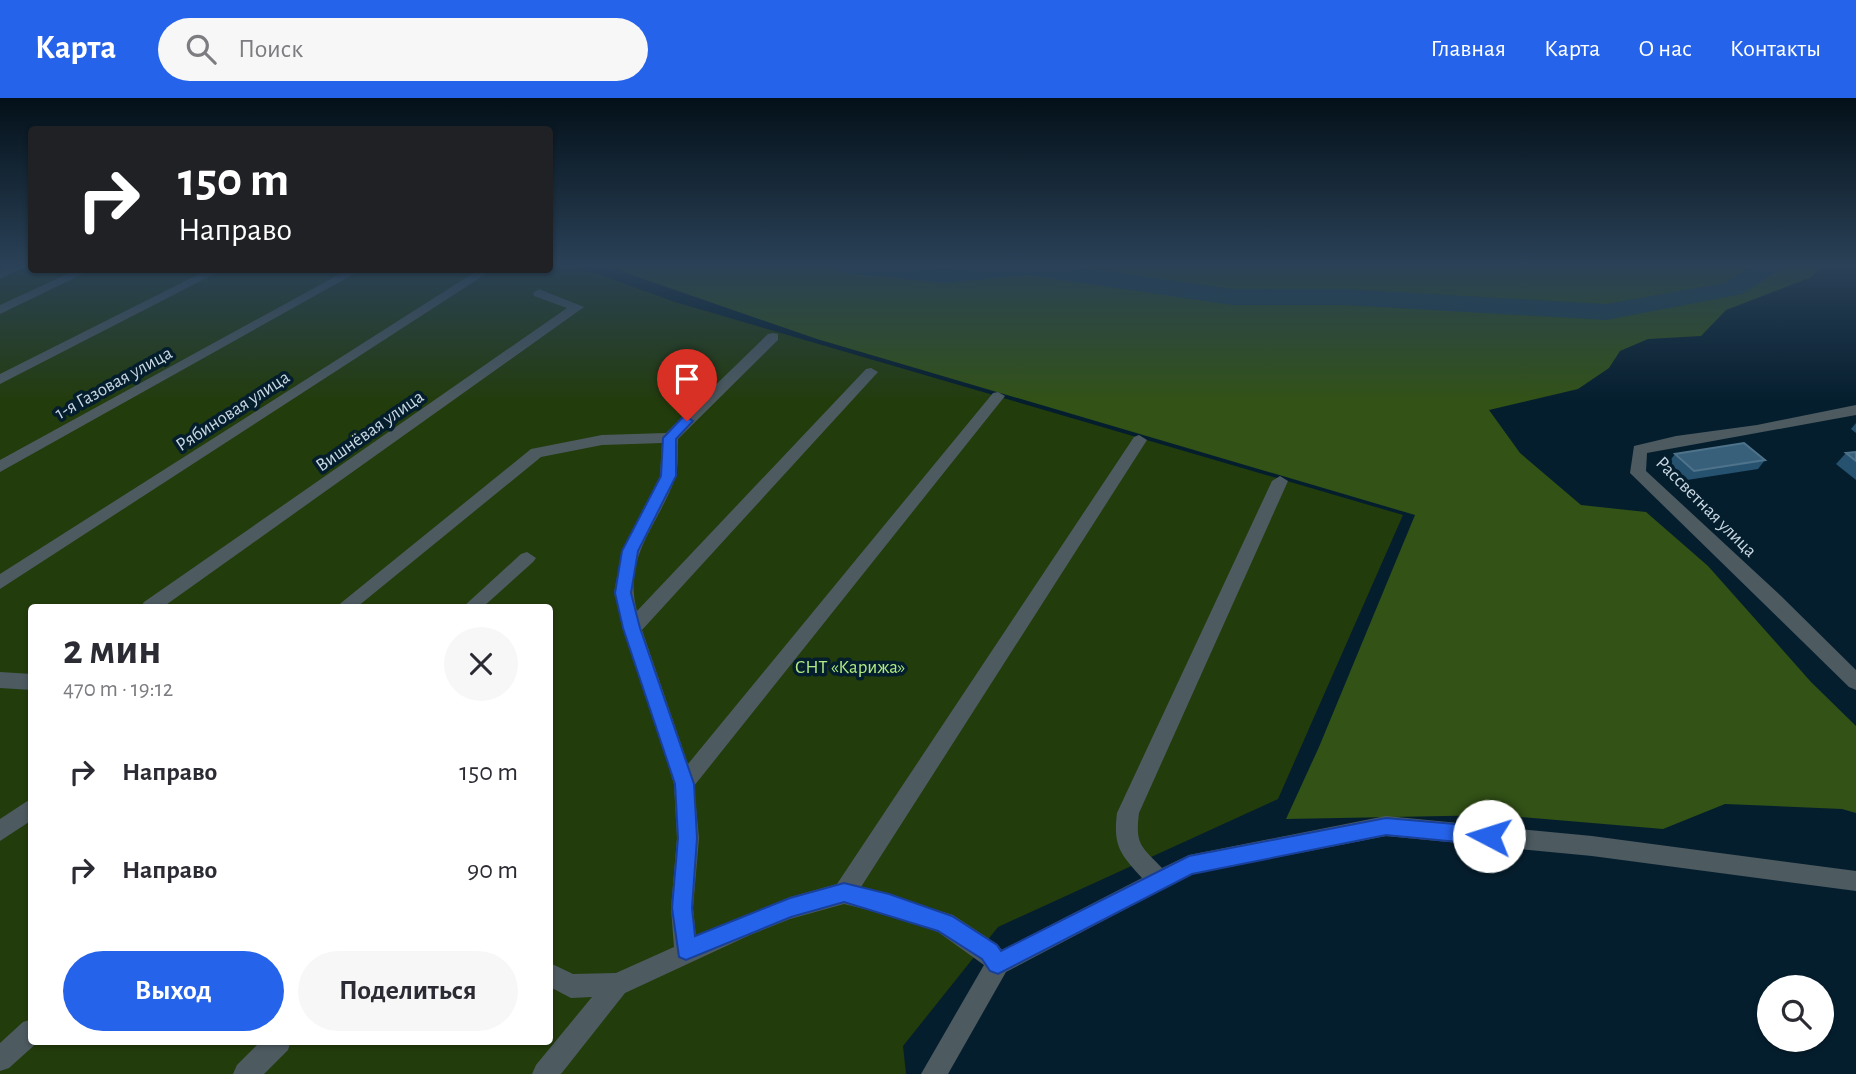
<!DOCTYPE html>
<html lang="ru">
<meta charset="utf-8">
<style>
:root{--surface:#fff;--page:#f7f7f7;--text:#2b2b33;--muted:#7c7c81;--accent:#2563eb}
body{margin:0;font-family:"Alegreya Sans",sans-serif;background:var(--page);color:var(--text);height:100vh;display:flex;flex-direction:column;font-size:26px;white-space:nowrap}
*{box-sizing:border-box;margin:0}
p{font-size:23px;color:var(--muted)}
.icon{flex:none;width:38px;height:38px;fill:none;stroke:currentColor;stroke-width:2;stroke-linecap:round;stroke-linejoin:round}
.map{position:relative;flex:1;overflow:hidden}
.panel{position:absolute;left:28px;top:506px;width:525px;height:441px;display:flex;flex-direction:column;background:var(--surface);border-radius:7px;box-shadow:0 2px 5px #0004}
.panel>*{flex:none}
.top-card{position:absolute;left:28px;top:28px;width:525px;height:147px;border-radius:7px;box-shadow:0 2px 5px #0004;background:#202124;color:#fff;overflow:hidden}
.fabs{position:absolute;left:1757px;top:877px;display:grid;gap:14px}
.fabs a{display:grid;place-items:center;width:77px;height:77px;border-radius:50%;background:var(--surface);box-shadow:0 2px 5px #0004;font-size:35px}
.pin{position:absolute;display:grid;place-items:center;width:60px;height:60px;color:#fff;margin:-72px -30px;border-radius:50% 50% 50% 0;rotate:-45deg;box-shadow:0 0 7px #0007}
.pin .icon{rotate:45deg}
.me{position:absolute;width:77px;margin:-38px;rotate:275deg;stroke-linejoin:round;filter:drop-shadow(0 0 5px #0008)}
.turn{display:flex;align-items:center;gap:24px;height:147px;padding:0 35px;font-size:32px}
.turn .icon{width:91px;height:91px;stroke-width:2.5}
.turn b{display:block;font-size:49px;line-height:60px}
.round{display:grid;place-items:center;flex:none;width:74px;height:74px;border-radius:37px;background:var(--page)}
.overview{display:flex;align-items:center;justify-content:space-between;height:119px;padding:0 35px}
h1{font-size:42px;font-weight:700;line-height:52px}
.button{display:flex;gap:14px;margin-top:auto;padding:14px 35px}
.button a{flex:1;height:80px;border-radius:42px;background:var(--accent);color:#fff;font-size:28px;font-weight:700;line-height:80px;text-align:center}
.button a+a{background:var(--page);color:var(--text)}
ul{padding:0;list-style:none}
li{display:flex;align-items:center;gap:21px;height:98px;padding:0 35px}
li div{flex:1}
li b{display:block;font-size:26px}
li em{font-style:normal}
header{display:flex;align-items:center;gap:42px;box-sizing:border-box;height:98px;padding:0 35px;background:var(--accent);color:#fff}
header strong{font-size:33px}
nav{display:flex;gap:38px;margin-inline-start:auto;font-size:24px}
.search{width:490px;height:63px;background:var(--page);display:flex;align-items:center;gap:18px;box-sizing:border-box;padding:0 24px;border-radius:38px;color:var(--muted);font-size:26px}
.map>svg:first-child{display:block}
.green{fill:#233c0c;fill-rule:evenodd}
.forest{fill:#325216}
.lines{fill:none;stroke-linecap:round;stroke-linejoin:round}
.river{fill:#1e4250;fill-rule:evenodd}
.minor{fill:#4d5b61;fill-rule:evenodd}
.wall{fill:#26526f}
.building{fill:#38607b;stroke:#4e738b;stroke-width:2}
.route{fill:#2563eb;stroke:#184099;stroke-width:2}
.labels{text-anchor:middle;stroke-width:7;stroke-linejoin:round;paint-order:stroke}
.street-label{font-size:19px;fill:#c8d7e2;stroke:#051e2e}
.park-label{font-size:19px;fill:#afea82;stroke:#051e2e}
</style>
<header>
<strong>Карта</strong>
<div class="search"><svg class="icon" aria-label="search" viewBox="0 0 24 24"><circle cx="10" cy="10" r="6"/><path d="M15 15l6 6"/></svg>Поиск</div>
<nav><a>Главная</a><a>Карта</a><a>О нас</a><a>Контакты</a></nav>
</header>
<div class="map">
<svg width="1856" height="976" viewBox="0 0 1856 976">
<rect width="100%" height="100%" fill="#051e2e"/>
<path class="green" d="M0,167H31L32,172H550V167H573L675,204L1403,417L1278,701L998,829L903,948L906,976H0ZM32,509H550V943H32Z"/>
<polygon class="forest" points="603,167 1826,167 1809,180 1726,212 1701,238 1648,241 1620,253 1609,270 1578,291 1489,312 1520,355 1581,407 1646,414 1708,468 1811,584 1856,628 1856,715 1842,711 1725,706 1663,731 1498,717 1286,721 1319,649 1415,417 817,241"/>
<g class="lines">
<polygon class="river" points="834,167 944,169 1065,167 1232,191 1345,191 1606,206 1725,185 1753,167 1783,167 1779,172 1742,196 1606,222 1345,207 1232,207 1028,177 944,185 846,175 837,172"/>
<g class="minor">
<polygon points="12,167 28,167 0,181 0,172"/>
<polygon points="76,172 91,172 0,216 0,207"/>
<polygon points="207,172 222,172 0,286 0,276"/>
<polygon points="347,172 361,172 0,374 0,362"/>
<polygon points="478,172 492,172 0,491 0,476"/>
<polygon points="539,191 584,209 163,509 141,509 144,504 567,210 534,198 533,195"/>
<path d="M773,235L778,236V242L678,341C677,353 679,369 675,380C659,427 622,458 637,513L866,271L871,270L878,274L642,532L688,666L993,295L998,294L1005,298L694,688L699,740L693,810L696,839L790,799L837,786L1134,339L1139,337L1147,342L861,789L953,817L997,846L1002,852L1142,780C1120,756 1113,748 1117,715L1272,383L1280,378L1288,383L1139,715C1135,747 1141,748 1162,770L1189,757L1386,718L1592,738L1856,773V793L1592,758L1386,738L1192,776L1006,874L948,976H921L984,867L938,834L889,817L844,806L790,821L750,837L625,895L561,976H532L536,967L592,899L571,900L550,889V865L573,876L616,875L674,849L671,810L677,740L674,686L614,495L622,453L660,378L662,345L602,347L541,359L357,509H336L531,351L602,337L666,335L768,236Z"/>
<polygon points="1856,307 1856,317 1647,355 1646,373 1780,497 1856,572 1856,592 1849,589 1630,375 1634,348 1676,338 1757,327"/>
<polygon points="527,454 536,460 533,464 483,509 463,509 521,456"/>
<polygon points="0,574 32,576 32,592 0,590"/>
<polygon points="32,700 32,722 0,743 0,721"/>
<polygon points="32,921 32,943 39,943 9,970 0,973 0,945 23,924"/>
<polygon points="261,943 291,943 288,952 264,976 233,976 237,967"/>
</g>
</g>
<g class="wall">
<polygon points="1856,325 1856,335 1851,331"/>
<polygon points="1856,354 1856,382 1836,366 1846,355"/>
<polygon points="1675,356 1765,362 1758,371 1687,382 1669,364"/>
</g>
<g class="building">
<polygon points="1744,345 1765,362 1694,373 1675,356"/>
<polygon points="1856,354 1856,363 1846,355"/>
</g>
<linearGradient id="sky" x2="0" y2="1"><stop stop-color="#031019"/><stop offset="0.55" stop-color="#2a4157"/><stop offset="1" stop-color="#2a4157" stop-opacity="0"/></linearGradient>
<rect width="1856" height="304" fill="url(#sky)"/>
<polygon class="route" points="687,319 693,323 676,341 676,378 638,453 631,495 640,530 694,686 697,740 692,810 695,838 790,800 844,785 889,796 952,818 997,847 1001,853 1189,758 1386,720 1489,729 1496,732 1499,738 1496,744 1489,747 1386,737 1192,776 998,876 990,873 982,861 938,833 844,804 791,819 686,862 679,859 672,810 678,740 675,686 623,530 615,495 622,453 661,378 663,340 682,320"/>
<g class="labels">
<g class="street-label">
<text transform="translate(113 284) rotate(-29)" y="7">1-я Газовая улица</text>
<text transform="translate(232 312) rotate(-33)" y="7">Рябиновая улица</text>
<text transform="translate(369 332) rotate(-35)" y="7">Вишнёвая улица</text>
<text transform="translate(1707 408) rotate(45)" y="7">Рассветная улица</text>
</g>
<g class="park-label">
<text x="850" y="575">СНТ «Карижа»</text>
</g>
</g>
</svg>
<div class="fabs">
<a><svg class="icon" aria-label="search" viewBox="0 0 24 24"><circle cx="10" cy="10" r="6"/><path d="M15 15l6 6"/></svg></a>
</div>
<div class="pin" style="left:687px;top:323px;background:#d93025"><svg class="icon" aria-label="arrive" viewBox="0 0 24 24"><path d="M6 21V4h12l-3 4 3 4H6"/></svg></div>
<svg class="me" style="left:1489px;top:738px" viewBox="-20 -20 40 40"><circle r="19" fill="#fff"/><path d="M0-13L10 11 0 6-10 11z" fill="#2563eb"/></svg>
<div class="top-card">
<div class="turn"><svg class="icon" aria-label="right" viewBox="0 0 24 24"><path d="M7 20v-9h11M14 6l5 5-5 5"/></svg><div><b>150 m</b>Направо</div></div>
</div>
<section class="panel">
<div class="overview"><div><h1>2 мин</h1><p>470 m · 19:12</p></div><a class="round"><svg class="icon" aria-label="close" viewBox="0 0 24 24"><path d="M6 6l12 12M18 6L6 18"/></svg></a></div>
<ul>
<li><svg class="icon" aria-label="right" viewBox="0 0 24 24"><path d="M7 20v-9h11M14 6l5 5-5 5"/></svg><div><b>Направо</b></div><em>150 m</em></li>
<li><svg class="icon" aria-label="right" viewBox="0 0 24 24"><path d="M7 20v-9h11M14 6l5 5-5 5"/></svg><div><b>Направо</b></div><em>90 m</em></li>
</ul>
<div class="button"><a>Выход</a><a>Поделиться</a></div>
</section>
</div>
